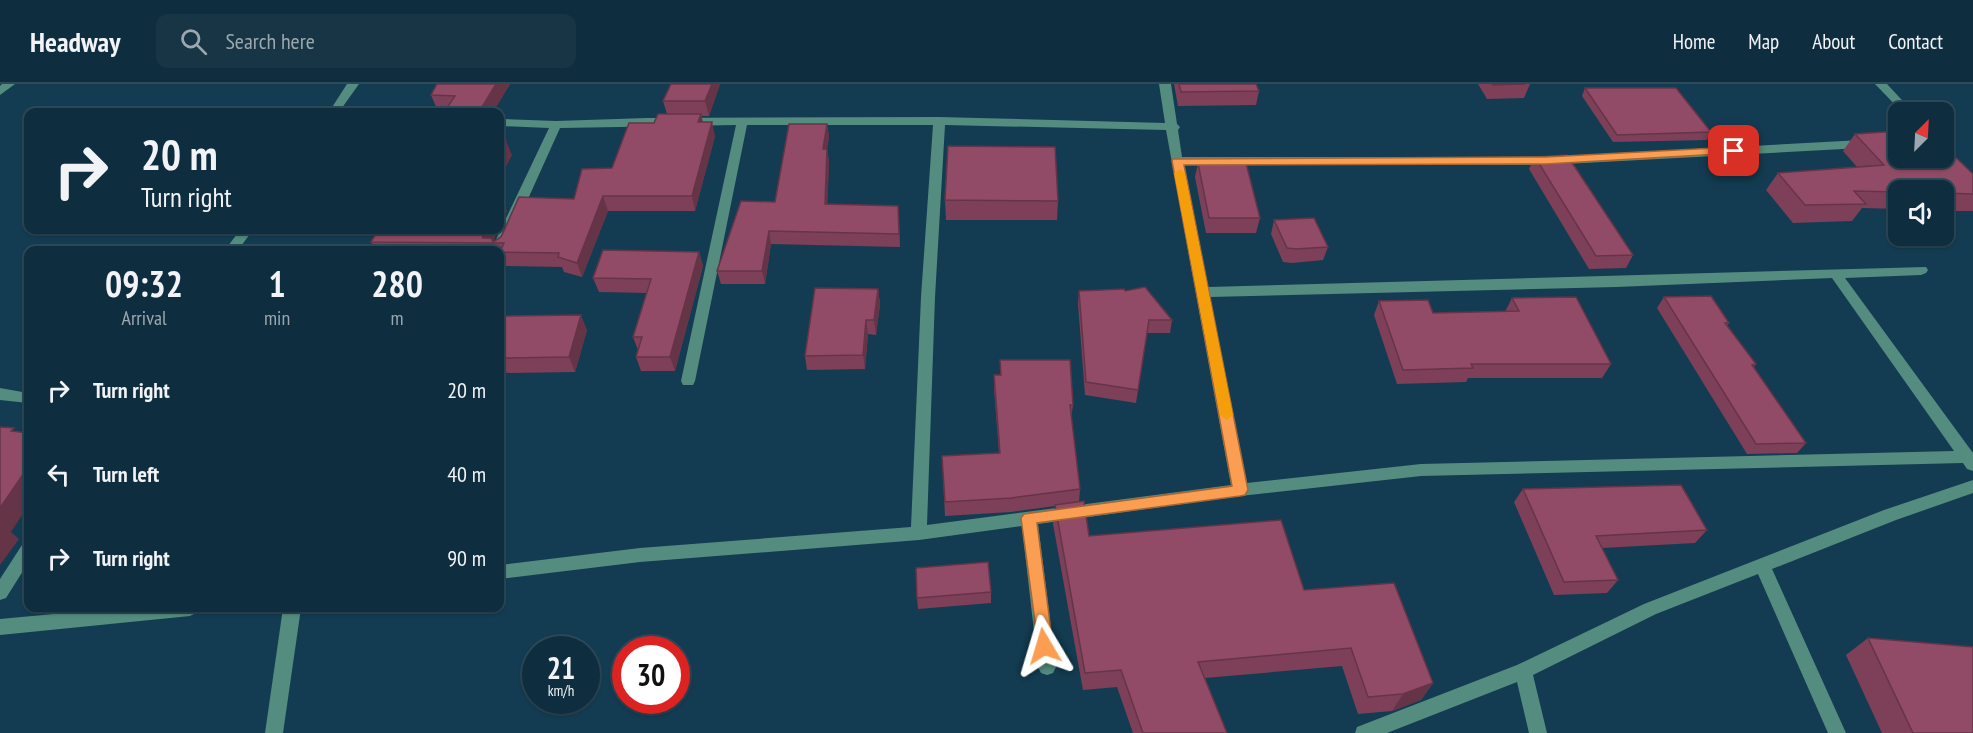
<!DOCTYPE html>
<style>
:root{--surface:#0e2d3e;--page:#173545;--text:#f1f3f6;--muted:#9ba8b0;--line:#2e4958}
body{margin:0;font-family:"PT Sans Narrow",sans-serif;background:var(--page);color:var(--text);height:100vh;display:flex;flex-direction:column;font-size:22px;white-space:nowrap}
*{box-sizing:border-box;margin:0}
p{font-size:20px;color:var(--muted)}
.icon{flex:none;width:33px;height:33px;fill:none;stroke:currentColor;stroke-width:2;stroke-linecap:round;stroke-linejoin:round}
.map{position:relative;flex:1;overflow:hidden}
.sheet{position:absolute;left:24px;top:162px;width:480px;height:366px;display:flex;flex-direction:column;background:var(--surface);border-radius:12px;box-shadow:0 2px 4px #0004,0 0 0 2px var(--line)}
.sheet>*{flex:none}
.banner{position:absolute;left:24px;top:24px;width:480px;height:126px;border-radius:12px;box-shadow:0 2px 4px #0004,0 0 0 2px var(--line);background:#0e2d3e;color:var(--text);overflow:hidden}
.needle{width:39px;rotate:24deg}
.tools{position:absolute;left:1888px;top:18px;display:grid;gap:12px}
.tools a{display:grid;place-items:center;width:66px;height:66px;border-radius:12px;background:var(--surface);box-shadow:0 2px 4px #0004,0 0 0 2px var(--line);font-size:30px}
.speed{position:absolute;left:522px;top:552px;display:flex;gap:12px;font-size:30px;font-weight:700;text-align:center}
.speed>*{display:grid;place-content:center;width:78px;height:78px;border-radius:50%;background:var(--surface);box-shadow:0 2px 4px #0004,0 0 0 2px var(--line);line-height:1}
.speed small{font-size:15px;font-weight:400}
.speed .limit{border:9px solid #d22;background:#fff;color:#111}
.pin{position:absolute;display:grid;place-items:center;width:51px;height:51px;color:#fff;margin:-26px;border-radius:12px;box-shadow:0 3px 9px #0006}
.me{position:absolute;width:66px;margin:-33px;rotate:353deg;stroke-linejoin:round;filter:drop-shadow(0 0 4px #0008)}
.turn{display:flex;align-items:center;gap:21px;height:126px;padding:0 18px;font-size:27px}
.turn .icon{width:78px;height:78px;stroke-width:2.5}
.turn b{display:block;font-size:42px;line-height:51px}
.eta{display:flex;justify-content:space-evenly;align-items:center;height:102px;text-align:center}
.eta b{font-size:36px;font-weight:600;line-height:42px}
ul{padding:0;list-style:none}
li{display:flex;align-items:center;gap:18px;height:84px;padding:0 18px}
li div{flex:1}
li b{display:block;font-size:22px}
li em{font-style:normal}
header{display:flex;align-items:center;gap:36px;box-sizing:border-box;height:84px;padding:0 30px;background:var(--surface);border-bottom:2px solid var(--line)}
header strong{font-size:28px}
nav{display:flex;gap:33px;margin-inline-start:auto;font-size:21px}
.search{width:420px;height:54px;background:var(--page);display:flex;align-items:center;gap:15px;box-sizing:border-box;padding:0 21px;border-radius:12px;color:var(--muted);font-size:22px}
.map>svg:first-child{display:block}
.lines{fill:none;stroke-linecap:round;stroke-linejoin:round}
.minor{fill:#548d7f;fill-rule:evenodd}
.wall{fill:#7d4058}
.shaded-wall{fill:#663447}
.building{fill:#914b66;stroke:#663447;stroke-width:1.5}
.route{fill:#fc9e52;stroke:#a46735;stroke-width:1.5}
.slow{fill:#f59e0b}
</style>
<header>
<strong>Headway</strong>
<div class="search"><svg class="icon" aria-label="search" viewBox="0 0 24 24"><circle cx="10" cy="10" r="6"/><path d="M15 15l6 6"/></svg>Search here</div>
<nav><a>Home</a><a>Map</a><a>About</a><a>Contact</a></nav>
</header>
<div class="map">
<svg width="1973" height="649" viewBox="0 0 1973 649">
<rect width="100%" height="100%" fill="#133c52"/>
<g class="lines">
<g class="minor">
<polygon points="2,0 15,0 0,11 0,2"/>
<polygon points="347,0 359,0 339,28 329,28"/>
<path d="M1159,0H1171L1177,40L1180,43L1178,46L1182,73H1546L1899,54V62L1546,81H1184L1208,203L1926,183L1928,186L1926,189L1921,191L1845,194L1973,369V387L1967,385L1963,379L1421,392L1240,412L1038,440L1056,583L1053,589L1047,591L1041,589L1038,583L1022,442L919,456L640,478L500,495V481L640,464L911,443L921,213L933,41H747L695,297L693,301H683L681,297L736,41L560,44L505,166L500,170V166H491L549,44L500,42V35L556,37L647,34L939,33L1165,39ZM945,41L1166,46L1231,401L927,441L935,213ZM1832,194L1954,367L1421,380L1247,399L1210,213L1616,203Z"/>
<polygon points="1875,0 1887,0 1913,28 1902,28"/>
<polygon points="240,146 253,146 238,166 225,166"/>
<polygon points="0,304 28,309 28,319 0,316"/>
<polygon points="1973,396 1973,409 1896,436 1772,485 1846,649 1828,649 1758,490 1656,530 1533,591 1547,649 1529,649 1517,598 1387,649 1355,649 1357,643 1517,581 1644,520 1884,426"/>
<polygon points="28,459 28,479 6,514 0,516 0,495 22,461"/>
<polygon points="118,524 199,524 196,529 190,532 0,551 0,535"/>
<polygon points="283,524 301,524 283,649 265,649"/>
</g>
</g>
<g class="wall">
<polygon points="437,0 510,0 493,28 444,28 446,25 437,25 431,11"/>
<polygon points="720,0 709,32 701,32 703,38 715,52 695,127 608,127 582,193 564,188 562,183 506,182 502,173 500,173 500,166 376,166 371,158 378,146 498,146 493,157 493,158 574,115 612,84 654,39 667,30 663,17"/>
<polygon points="1174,0 1256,0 1259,7 1256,21 1178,22"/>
<polygon points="1478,0 1530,0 1524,14 1487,15"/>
<polygon points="1585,4 1711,48 1707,56 1613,58 1582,12"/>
<polygon points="827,40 829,53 827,65 829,78 827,120 899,135 900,163 771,160 765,200 721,200 717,187 775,118"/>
<polygon points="1855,50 1973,90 1973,127 1944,127 1944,106 1899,106 1899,125 1862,124 1852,137 1793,139 1766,106 1778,89 1857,83 1843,67"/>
<polygon points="1535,73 1633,171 1626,184 1589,185 1529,85"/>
<polygon points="1198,79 1260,134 1256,149 1206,149 1195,93"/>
<polygon points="945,116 1058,117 1057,136 946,136"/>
<polygon points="1274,136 1328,163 1323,176 1292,179 1283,178 1271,150"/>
<polygon points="699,168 703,182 675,287 641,287 636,273 638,266 633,253 647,209 599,208 593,194"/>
<polygon points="878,205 880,220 876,251 868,250 865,285 807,286 805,272"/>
<polygon points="1079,207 1125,207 1172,236 1170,249 1147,249 1136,319 1085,311 1078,220"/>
<polygon points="1664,213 1729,239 1727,242 1756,280 1754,283 1806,359 1797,369 1747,370 1657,224"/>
<polygon points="1512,214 1611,280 1602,294 1468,294 1466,298 1397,300 1374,231 1379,217 1433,229 1505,228"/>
<polygon points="500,236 587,246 575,288 500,289"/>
<polygon points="1000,276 1073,321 1071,335 1080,405 1079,418 1089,452 1304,506 1433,599 1421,616 1392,627 1358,630 1342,582 1205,594 1227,649 1133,649 1117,603 1083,606 1053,440 1055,422 1011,428 945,432 942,372 999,369 994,305 994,291 1000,291"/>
<polygon points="1523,405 1707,446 1695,459 1602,464 1618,496 1607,509 1554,511 1514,418"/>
<polygon points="991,508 991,519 918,525 917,514"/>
<polygon points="1868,554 1973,649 1882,649 1846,571"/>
</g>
<g class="shaded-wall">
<polygon points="496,0 510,0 493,28 479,28"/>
<polygon points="712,0 720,0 709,32 705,17"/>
<polygon points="701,30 704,44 698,38"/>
<polygon points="712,38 715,52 695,127 692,112"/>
<polygon points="827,40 829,53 824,78 823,65"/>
<polygon points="506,57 512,71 500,94 500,69"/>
<polygon points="827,65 829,78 827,133 825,120"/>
<polygon points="603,112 608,127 582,193 577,179"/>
<polygon points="501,113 507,127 500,143 500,116"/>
<polygon points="485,146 498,146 492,159 483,154 482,151"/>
<polygon points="769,147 771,160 765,200 762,187"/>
<polygon points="699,168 703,182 675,287 670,273"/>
<polygon points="878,205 880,220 876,251 874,236"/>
<polygon points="581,231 587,246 575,288 569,273"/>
<polygon points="866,236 868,250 865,285 863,271"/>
<polygon points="28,383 28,422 11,448 19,455 0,481 0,424"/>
<polygon points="1433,599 1421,616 1392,627 1403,610"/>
</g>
<g class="building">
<polygon points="437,0 496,0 479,28 444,28 455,12 431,11"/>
<polygon points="671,0 712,0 705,17 663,17"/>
<polygon points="1179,0 1256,0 1259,7 1181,8"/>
<polygon points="1492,0 1525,0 1493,1"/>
<polygon points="1585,4 1676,4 1711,48 1617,51"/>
<polygon points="658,30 701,30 698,38 712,38 692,112 603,112 577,179 558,173 559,169 500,168 504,159 371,158 378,146 485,146 482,151 483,154 491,154 493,158 501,153 519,113 574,115 582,85 612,84 629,39 654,39"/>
<polygon points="789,40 827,40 823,65 827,65 825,120 898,122 899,150 769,147 762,187 717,187 741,117 775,118"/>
<polygon points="1899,47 1899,74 1944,74 1944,62 1973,90 1973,110 1944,109 1944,106 1899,106 1899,108 1854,107 1866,120 1805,121 1778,89 1884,81 1855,50"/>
<polygon points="500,57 506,57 500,69"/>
<polygon points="948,62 1055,63 1058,117 945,116"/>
<polygon points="1567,71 1633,171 1596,172 1535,73"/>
<polygon points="1198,79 1246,79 1260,134 1209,134"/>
<polygon points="1314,134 1328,163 1296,165 1287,164 1274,136"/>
<polygon points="603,166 699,168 670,273 636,273 642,253 633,253 651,195 593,194"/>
<polygon points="1145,203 1172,236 1149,236 1138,306 1086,298 1079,207 1124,205 1125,207"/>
<polygon points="815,204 878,205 874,236 866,236 863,271 805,272"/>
<polygon points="1711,212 1729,239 1725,239 1756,280 1752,281 1806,359 1756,360 1664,213"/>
<polygon points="1576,213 1611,280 1471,280 1473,284 1403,286 1379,217 1428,216 1433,229 1519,227 1512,214"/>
<polygon points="581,231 569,273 500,274 500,236 501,232"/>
<polygon points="1000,276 1070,276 1073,321 1070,321 1080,405 1011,414 945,418 942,372 1000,369 994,291 1001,291"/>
<polygon points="0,343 14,344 11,347 28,349 28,383 0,424"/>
<polygon points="1681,401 1707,446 1596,452 1618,496 1564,498 1523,405"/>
<polygon points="1084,417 1089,452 1281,436 1304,506 1394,499 1433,599 1403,610 1368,613 1351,564 1198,578 1227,649 1143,649 1121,586 1085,589 1055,421"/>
<polygon points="988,478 991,508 917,514 916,484"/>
<polygon points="1868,554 1973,563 1973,649 1913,649"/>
</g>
<polygon class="route" points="1734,63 1740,67 1738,69 1546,80 1184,81 1248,406 1245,411 1240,412 1037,439 1053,562 1050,567 1044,569 1039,567 1021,434 1024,430 1232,402 1172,77 1173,75 1546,73"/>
<polygon class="slow" points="1180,85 1185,89 1233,331 1227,336 1220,331 1174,89"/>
</svg>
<div class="tools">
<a><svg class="needle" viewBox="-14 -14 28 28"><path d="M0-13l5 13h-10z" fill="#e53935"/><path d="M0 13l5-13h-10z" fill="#9ba8b0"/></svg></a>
<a><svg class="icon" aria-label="sound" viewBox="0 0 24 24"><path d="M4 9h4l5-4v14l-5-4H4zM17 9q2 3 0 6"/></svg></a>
</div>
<div class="speed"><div>21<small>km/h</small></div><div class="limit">30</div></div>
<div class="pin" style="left:1734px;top:67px;background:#d93025"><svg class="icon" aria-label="arrive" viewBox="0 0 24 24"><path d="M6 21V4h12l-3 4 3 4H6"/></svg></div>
<svg class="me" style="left:1044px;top:562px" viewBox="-20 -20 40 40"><path d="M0-17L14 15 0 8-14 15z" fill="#fc9e52" stroke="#fff" stroke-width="4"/></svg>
<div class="banner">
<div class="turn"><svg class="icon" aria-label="right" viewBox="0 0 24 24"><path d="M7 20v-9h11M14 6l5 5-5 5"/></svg><div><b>20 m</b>Turn right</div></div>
</div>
<section class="sheet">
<div class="eta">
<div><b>09:32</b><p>Arrival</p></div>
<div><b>1</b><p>min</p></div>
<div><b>280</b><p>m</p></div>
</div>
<ul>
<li><svg class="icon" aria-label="right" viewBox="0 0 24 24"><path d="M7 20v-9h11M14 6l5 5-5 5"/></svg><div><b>Turn right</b></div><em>20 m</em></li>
<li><svg class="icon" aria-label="left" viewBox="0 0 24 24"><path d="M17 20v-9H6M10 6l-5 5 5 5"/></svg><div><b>Turn left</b></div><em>40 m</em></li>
<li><svg class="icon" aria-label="right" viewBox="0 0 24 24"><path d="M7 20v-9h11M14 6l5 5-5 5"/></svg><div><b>Turn right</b></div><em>90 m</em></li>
</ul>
</section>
</div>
